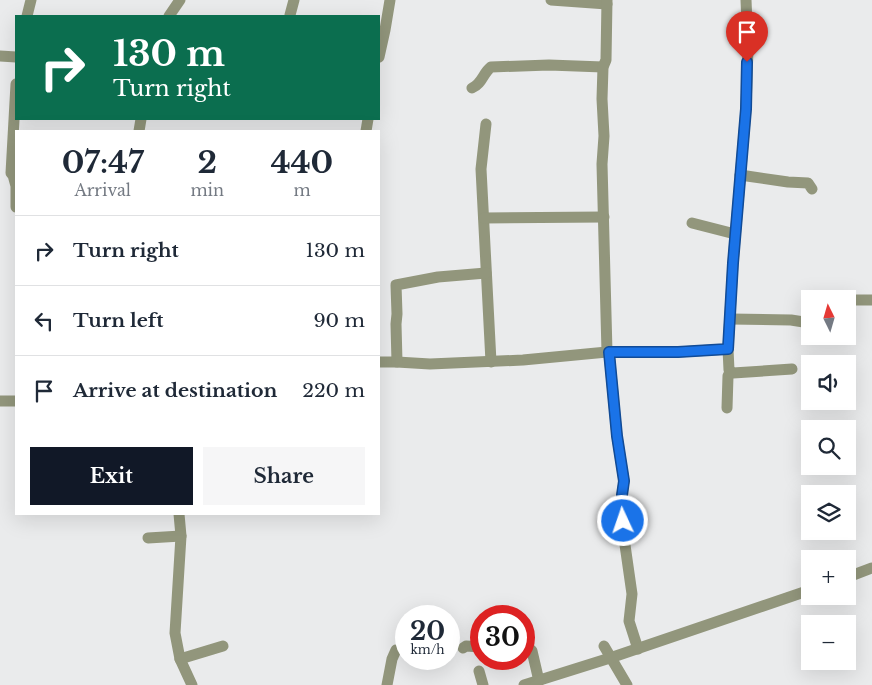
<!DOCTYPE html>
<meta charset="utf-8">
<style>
:root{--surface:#fff;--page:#f6f6f7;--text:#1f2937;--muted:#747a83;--line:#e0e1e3;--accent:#111827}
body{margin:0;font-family:"Libre Baskerville",serif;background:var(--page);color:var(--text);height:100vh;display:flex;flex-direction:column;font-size:19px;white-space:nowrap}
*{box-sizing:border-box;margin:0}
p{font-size:16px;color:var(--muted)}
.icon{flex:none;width:28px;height:28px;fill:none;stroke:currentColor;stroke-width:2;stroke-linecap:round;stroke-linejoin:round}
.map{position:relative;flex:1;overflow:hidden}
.sheet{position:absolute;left:15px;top:130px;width:365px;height:385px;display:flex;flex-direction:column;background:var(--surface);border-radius:0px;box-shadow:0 5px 20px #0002}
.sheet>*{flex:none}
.hud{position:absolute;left:15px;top:15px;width:365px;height:105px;border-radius:0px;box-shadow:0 5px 20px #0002;background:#0b6e4f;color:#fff;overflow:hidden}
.needle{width:32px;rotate:355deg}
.tools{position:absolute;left:801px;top:290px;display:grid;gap:10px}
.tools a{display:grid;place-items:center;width:55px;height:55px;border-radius:0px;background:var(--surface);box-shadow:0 5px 20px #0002;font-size:25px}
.speed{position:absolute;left:395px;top:605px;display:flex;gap:10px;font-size:25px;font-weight:700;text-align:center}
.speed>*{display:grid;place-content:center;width:65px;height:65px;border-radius:50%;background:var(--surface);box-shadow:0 5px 20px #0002;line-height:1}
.speed small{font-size:12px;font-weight:400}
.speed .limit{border:8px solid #d22;background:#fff;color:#111}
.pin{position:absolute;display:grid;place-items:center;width:42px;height:42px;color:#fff;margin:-51px -21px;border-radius:50% 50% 50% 0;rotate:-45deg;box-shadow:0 0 5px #0007}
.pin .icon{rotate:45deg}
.me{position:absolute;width:55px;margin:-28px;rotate:357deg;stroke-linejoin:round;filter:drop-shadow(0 0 4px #0008)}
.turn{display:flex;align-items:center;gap:18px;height:105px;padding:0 15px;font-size:22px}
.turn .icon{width:65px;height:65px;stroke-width:2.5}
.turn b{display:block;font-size:35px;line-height:42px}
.eta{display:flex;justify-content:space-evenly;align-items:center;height:85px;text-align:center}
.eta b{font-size:30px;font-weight:700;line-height:35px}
.cta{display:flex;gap:10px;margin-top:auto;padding:10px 15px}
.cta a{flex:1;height:58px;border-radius:0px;background:var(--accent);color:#fff;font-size:20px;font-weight:700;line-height:58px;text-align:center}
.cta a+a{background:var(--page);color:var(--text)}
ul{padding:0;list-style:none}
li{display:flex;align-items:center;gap:15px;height:70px;padding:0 15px;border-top:1px solid var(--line)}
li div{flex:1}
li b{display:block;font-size:19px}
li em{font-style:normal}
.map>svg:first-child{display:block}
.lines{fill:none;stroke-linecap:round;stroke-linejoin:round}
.minor{stroke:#92967c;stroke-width:11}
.route-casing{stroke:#114b97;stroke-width:12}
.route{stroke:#1a73e8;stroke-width:9}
</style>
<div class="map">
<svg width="872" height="685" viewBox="0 0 872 685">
<rect width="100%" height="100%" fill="#eaebec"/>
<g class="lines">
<g class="minor">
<polyline points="551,0 607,4"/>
<polyline points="746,0 748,48 746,109 733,263 728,349 729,370 733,373 792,369"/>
<polyline points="290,15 294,0"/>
<polyline points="27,16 31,0"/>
<polyline points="169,16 180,0"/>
<polyline points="0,56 16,57"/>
<polyline points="379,57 385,30 390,0"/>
<polyline points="16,84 11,173 13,175 16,186 16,207"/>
<path d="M472,88C482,84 483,73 491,67L549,65L603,67"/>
<polyline points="486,124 481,169 491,362"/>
<polyline points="139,131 141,119"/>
<polyline points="366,131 368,119"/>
<polyline points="740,175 788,182 808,183 812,189"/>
<polyline points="484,218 604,217"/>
<polyline points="692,223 735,234"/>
<polyline points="848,302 851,300 872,300"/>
<polyline points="730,319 791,320 810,323"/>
<polyline points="607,352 602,164 604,136 602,99 603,67 606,60 607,0"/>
<polyline points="609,352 617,436 624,481 622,495 624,538 632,594 629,621 638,649"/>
<polyline points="379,362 397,362 430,364 523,360 607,352 678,352 728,349"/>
<polyline points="397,362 396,324 397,314 396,285 438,277 486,273"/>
<polyline points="0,401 16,401"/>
<polyline points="727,408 728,376 730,372"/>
<polyline points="179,514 181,536 175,633 180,659 192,685"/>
<polyline points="148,538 181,536"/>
<polyline points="848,577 872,568"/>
<polyline points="604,646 627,685"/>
<polyline points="463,648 466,646 481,647"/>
<polyline points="524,648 530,649 532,651 539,681"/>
<polyline points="180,659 223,646"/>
<polyline points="479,671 483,685"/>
<polyline points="387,685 392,659 396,650"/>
<polyline points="524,685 610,658 810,590"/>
</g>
</g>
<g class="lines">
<defs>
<polyline id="route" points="623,521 622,495 624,481 617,436 609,352 678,352 728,349 733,263 746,109 747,62"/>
</defs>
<use href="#route" class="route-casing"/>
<use href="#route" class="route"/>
</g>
</svg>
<div class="tools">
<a><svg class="needle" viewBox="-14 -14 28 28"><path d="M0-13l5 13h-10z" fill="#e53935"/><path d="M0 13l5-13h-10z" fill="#747a83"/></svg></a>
<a><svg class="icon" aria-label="sound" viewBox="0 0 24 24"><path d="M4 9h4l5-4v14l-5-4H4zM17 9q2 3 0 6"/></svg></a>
<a><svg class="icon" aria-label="search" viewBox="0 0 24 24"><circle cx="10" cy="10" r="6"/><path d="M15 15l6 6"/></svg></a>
<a><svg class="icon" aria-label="layers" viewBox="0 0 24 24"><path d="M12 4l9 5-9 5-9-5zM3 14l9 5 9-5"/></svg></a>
<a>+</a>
<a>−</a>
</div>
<div class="speed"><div>20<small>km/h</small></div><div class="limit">30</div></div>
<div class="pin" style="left:747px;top:62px;background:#d93025"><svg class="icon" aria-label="arrive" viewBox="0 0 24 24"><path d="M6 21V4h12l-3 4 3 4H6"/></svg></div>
<svg class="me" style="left:623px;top:521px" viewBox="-20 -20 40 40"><circle r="17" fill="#1a73e8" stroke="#fff" stroke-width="3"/><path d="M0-11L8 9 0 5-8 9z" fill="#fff"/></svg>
<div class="hud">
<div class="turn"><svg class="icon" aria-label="right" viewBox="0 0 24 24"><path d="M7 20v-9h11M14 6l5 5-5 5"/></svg><div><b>130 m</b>Turn right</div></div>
</div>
<section class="sheet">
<div class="eta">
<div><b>07:47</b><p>Arrival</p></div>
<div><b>2</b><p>min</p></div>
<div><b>440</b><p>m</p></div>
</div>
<ul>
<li><svg class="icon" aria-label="right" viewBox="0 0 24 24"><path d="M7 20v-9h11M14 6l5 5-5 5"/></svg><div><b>Turn right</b></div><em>130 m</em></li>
<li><svg class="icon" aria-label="left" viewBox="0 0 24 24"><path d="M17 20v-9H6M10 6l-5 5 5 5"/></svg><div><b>Turn left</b></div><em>90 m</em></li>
<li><svg class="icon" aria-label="arrive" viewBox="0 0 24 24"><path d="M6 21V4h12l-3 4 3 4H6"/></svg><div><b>Arrive at destination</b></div><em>220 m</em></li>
</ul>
<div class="cta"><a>Exit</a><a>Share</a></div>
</section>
</div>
